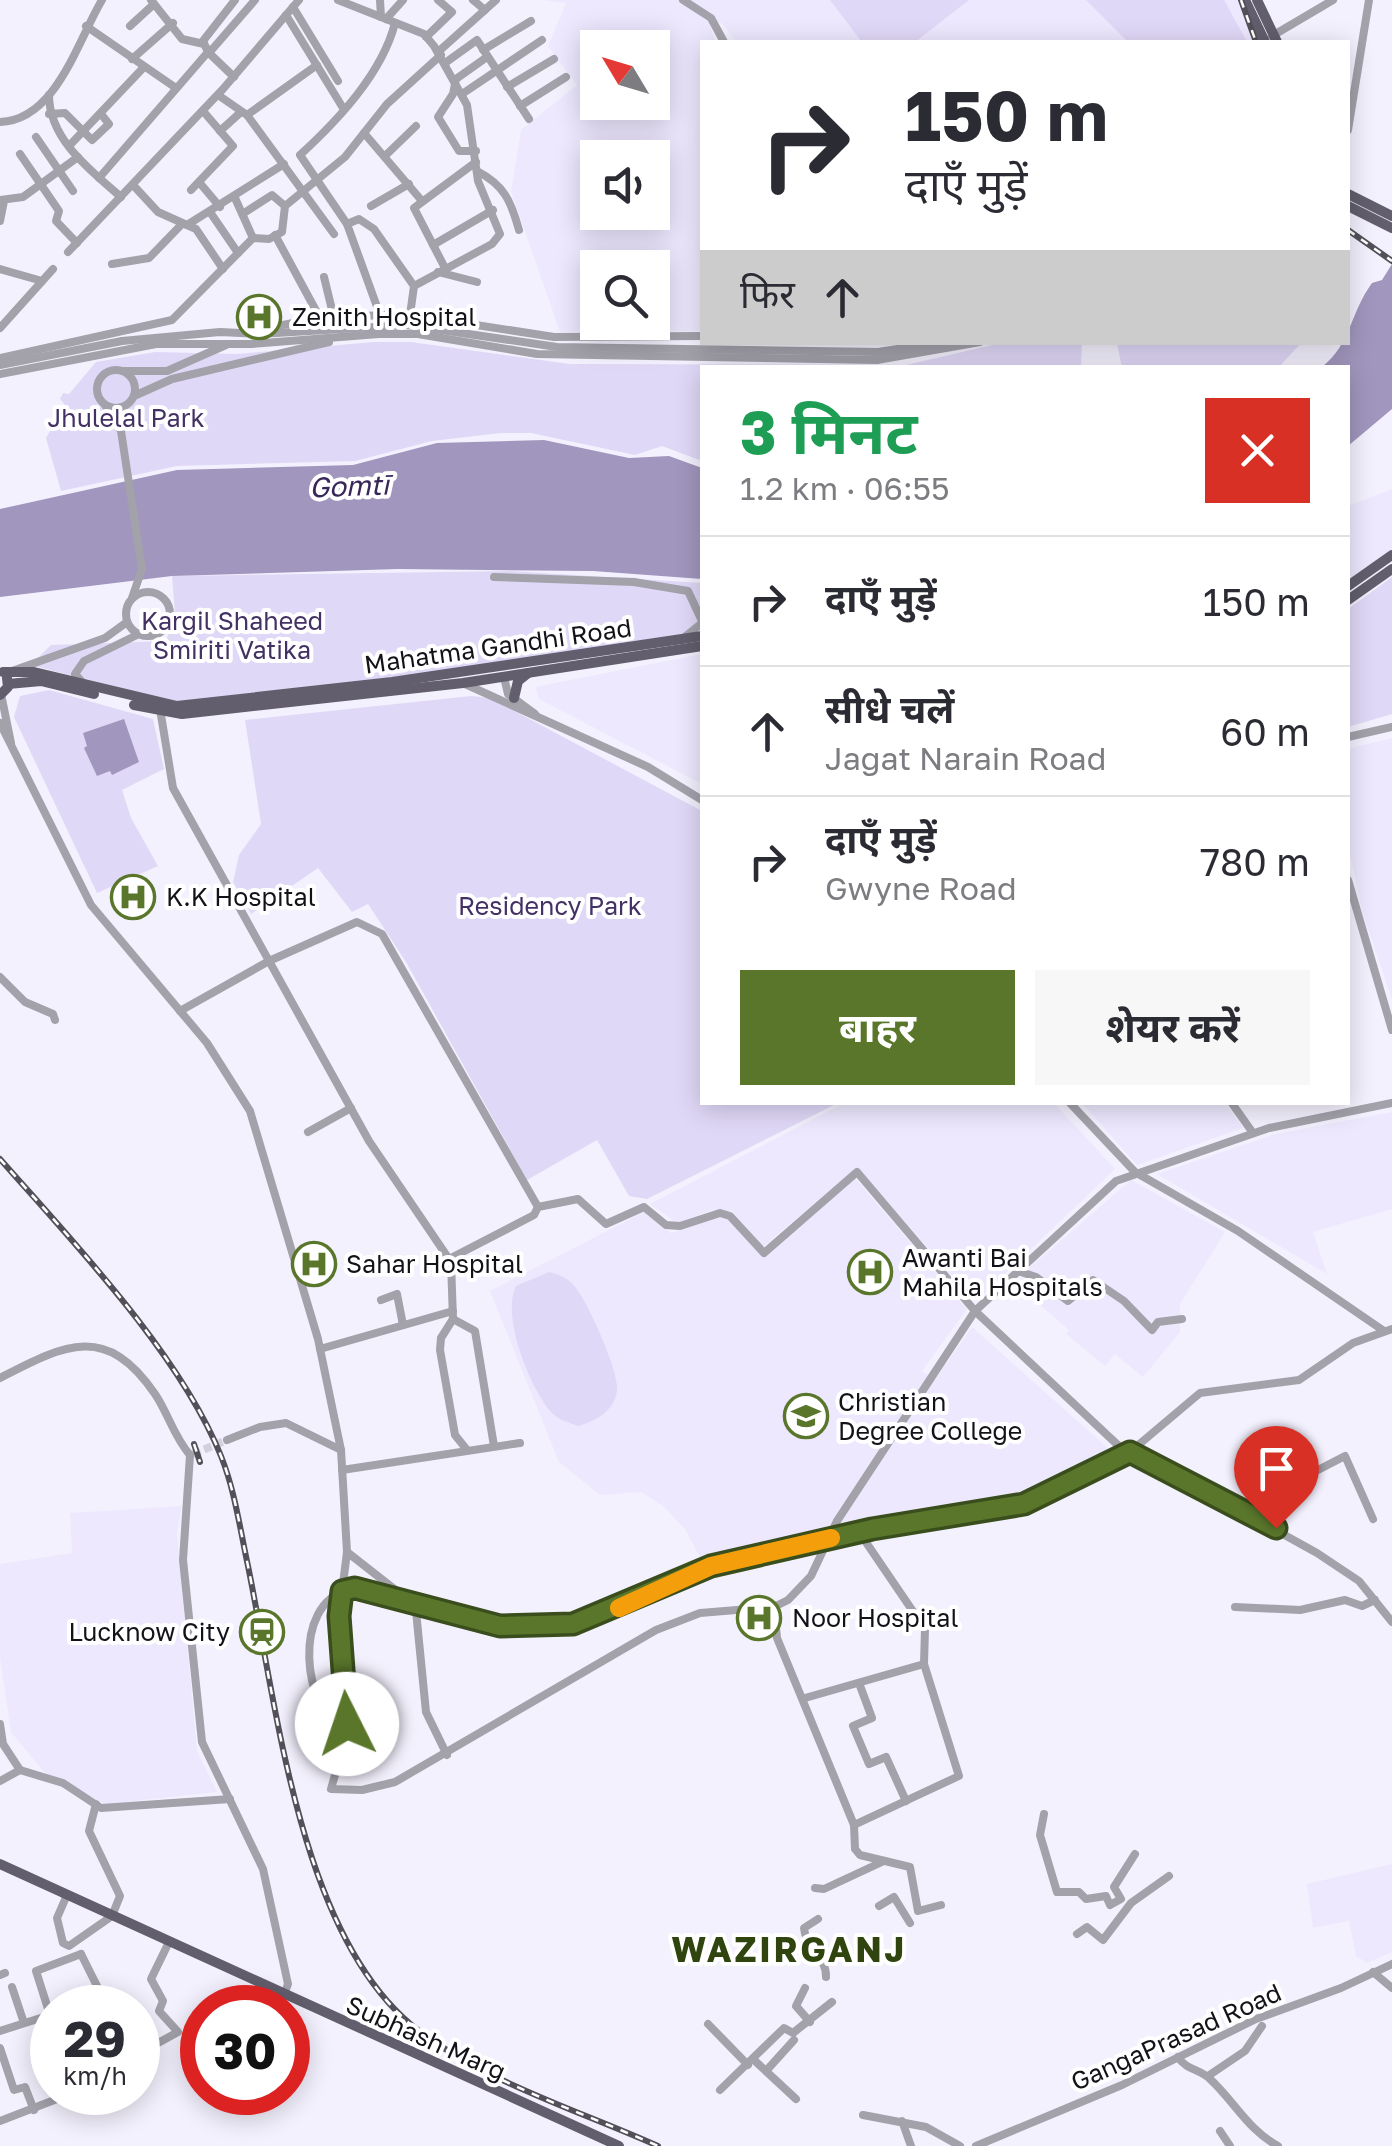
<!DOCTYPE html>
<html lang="hi">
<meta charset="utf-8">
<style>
:root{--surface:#fff;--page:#f7f7f7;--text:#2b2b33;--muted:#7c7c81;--line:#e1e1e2;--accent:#59762b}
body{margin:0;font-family:"Golos Text","Noto Sans Devanagari",sans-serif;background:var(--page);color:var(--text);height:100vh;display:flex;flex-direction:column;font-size:38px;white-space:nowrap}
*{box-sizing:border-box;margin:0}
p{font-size:32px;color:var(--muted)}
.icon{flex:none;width:55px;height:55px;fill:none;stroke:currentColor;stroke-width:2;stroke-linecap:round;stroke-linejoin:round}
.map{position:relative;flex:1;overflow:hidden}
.panel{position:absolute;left:700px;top:365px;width:650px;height:740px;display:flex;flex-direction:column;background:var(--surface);border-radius:0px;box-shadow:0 5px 25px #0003}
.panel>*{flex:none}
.hud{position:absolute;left:700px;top:40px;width:650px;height:305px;border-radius:0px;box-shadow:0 5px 25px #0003;background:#fff;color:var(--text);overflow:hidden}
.needle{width:65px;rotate:308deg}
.controls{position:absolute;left:580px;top:30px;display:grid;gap:20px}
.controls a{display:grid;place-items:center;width:90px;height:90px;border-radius:0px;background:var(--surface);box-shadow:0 5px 25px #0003;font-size:50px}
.speed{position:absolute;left:30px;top:1985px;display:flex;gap:20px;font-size:50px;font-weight:700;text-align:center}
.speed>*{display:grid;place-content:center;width:130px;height:130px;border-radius:50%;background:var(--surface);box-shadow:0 5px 25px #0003;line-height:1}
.speed small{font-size:25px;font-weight:400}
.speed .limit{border:15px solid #d22;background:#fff;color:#111}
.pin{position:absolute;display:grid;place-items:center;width:85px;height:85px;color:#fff;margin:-102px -42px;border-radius:50% 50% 50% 0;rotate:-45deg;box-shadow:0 0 10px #0007}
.pin .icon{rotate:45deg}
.me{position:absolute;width:110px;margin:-55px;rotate:356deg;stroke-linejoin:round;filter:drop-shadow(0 0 8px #0008)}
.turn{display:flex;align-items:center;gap:35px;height:210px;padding:0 40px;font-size:45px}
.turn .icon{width:130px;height:130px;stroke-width:2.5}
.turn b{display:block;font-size:70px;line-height:85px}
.then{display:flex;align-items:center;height:95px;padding:0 40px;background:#0003;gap:20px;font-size:38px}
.round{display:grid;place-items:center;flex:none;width:105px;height:105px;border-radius:0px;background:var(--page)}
.head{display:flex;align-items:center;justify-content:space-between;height:170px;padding:0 40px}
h1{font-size:60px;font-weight:700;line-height:75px;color:#1e9e55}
.button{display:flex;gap:20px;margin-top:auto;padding:20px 40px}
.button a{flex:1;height:115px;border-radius:0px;background:var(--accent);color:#fff;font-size:40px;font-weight:700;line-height:115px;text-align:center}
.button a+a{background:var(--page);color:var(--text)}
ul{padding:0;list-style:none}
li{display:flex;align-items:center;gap:30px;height:130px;padding:0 40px;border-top:2px solid var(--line)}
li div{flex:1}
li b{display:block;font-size:38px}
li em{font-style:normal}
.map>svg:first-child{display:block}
.built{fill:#ede8fe;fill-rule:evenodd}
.green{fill:#e0d8f7}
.water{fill:#a196bd}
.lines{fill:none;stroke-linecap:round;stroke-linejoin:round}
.minor-tunnel{stroke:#d2d0dc;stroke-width:8;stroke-dasharray:8 4;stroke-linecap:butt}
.minor{stroke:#a3a1aa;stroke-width:8}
.major{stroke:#625e6d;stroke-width:10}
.rail-casing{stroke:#535059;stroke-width:6}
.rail{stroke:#fff;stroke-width:2.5;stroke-dasharray:8;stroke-linecap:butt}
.route-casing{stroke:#3a4d1c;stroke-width:25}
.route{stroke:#59762b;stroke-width:18}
.slow{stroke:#f59e0b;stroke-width:18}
.labels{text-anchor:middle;stroke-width:8;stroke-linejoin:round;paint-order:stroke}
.poi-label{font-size:25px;fill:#141219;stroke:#fff;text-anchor:start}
.park-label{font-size:25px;fill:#433164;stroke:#fff}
.street-label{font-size:25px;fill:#141219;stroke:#fff}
.water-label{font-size:28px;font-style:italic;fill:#382759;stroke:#fff}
.district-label{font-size:35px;font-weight:bold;letter-spacing:2.5px;fill:#30440f;stroke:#fff}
</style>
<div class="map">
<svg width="1392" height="2146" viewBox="0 0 1392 2146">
<rect width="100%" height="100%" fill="#f4f1fe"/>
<g class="built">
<path d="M542,0H1239L1262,42H736L723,24L708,18L715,42H702V331L560,332L511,191L521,130L577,85L548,46L566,3ZM598,48H652V102H598ZM598,158H652V212H598ZM598,268H652V322H598Z"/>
<polygon points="1392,489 1392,549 1348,583 1348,506"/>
<polygon points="702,654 702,784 539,699 535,687"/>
<polygon points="1392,738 1392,1000 1362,910 1348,844 1348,749"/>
<polygon points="844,1103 1054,1103 1115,1169 985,1293 970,1296 857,1167 763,1247 732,1211 713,1210 677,1223 650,1204"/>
<polygon points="1082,1103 1225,1103 1243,1128 1137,1165"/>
<polygon points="1392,1112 1392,1209 1313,1232 1327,1274 1157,1174 1275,1134"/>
<polygon points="855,1178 967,1309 922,1371 935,1380 972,1327 1110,1450 1025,1494 701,1559 685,1529 663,1506 641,1492 600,1495 559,1462 490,1291 644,1212 671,1233 715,1217 730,1219 765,1256"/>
<polygon points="1131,1180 1225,1232 1180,1304 1180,1332 1143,1377 1115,1354 1105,1366 1066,1334 1069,1330 1039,1304 1049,1291 1028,1269"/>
<polygon points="182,1506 177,1533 197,1751 217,1792 106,1804 46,1774 11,1732 0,1658 0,1564 72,1553 70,1513"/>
<polygon points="1392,1864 1392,1952 1367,1963 1356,1956 1349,1921 1313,1928 1307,1884"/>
</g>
<g class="green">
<polygon points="830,0 969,0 915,42 862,42"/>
<polygon points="1086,0 1224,0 1247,42 1128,42"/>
<polygon points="373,342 411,342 570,364 906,365 1001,343 1082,342 1081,368 702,368 702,461 662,446 635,455 531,433 501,433 432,441 355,461 177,466 61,491 46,438 65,405 60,399 63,393 69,394 96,362 155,352 237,354"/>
<polygon points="1301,343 1279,367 1122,368 1117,343"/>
<polygon points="510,571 702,583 702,631 427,673 176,703 31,665 51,645 166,641 175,614 172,576"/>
<polygon points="1392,577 1392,714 1348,727 1348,609"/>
<polygon points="49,690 153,719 164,769 122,790 131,818 158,866 97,893 14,717 20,696"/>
<polygon points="471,696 490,698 702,811 702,1102 838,1103 647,1199 629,1196 597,1140 527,1180 406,962 368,904 352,912 318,868 251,914 233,882 239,855 261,824 245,720"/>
<path d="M549,1272C560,1275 569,1278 576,1288C588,1303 620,1373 617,1391C614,1411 596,1421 578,1426C567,1422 558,1420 550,1411C529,1385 501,1316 516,1286Z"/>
</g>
<g class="water">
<path d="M1392,264V409L1348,446V368L1322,367C1351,344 1350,313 1372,283L1382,280Z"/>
<polygon points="544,440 629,458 669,456 702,468 702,579 593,571 398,569 172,576 0,597 0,509 177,470 353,465 437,443"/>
<polygon points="124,719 139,762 112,775 110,771 97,776 84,748 87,746 83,733"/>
</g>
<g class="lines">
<polyline class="minor-tunnel" points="193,1454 227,1440"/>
<g class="minor">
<polyline points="151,0 182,39 204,44"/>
<polyline points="338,0 424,34 434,46 467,105 478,181 500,234 492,244 414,286 410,315"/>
<polyline points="380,0 381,17"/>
<polyline points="473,0 485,10"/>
<polyline points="683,0 711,18 724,42"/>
<polyline points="293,7 338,81"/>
<polyline points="286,15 343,108"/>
<polyline points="386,19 403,0"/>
<path d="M395,23C382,74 337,121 300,155L347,224L359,219L374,229L414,286"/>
<polyline points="86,26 176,88"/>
<polyline points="130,26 154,4"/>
<polyline points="1272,36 1333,0"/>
<polyline points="426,37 452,12 438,0"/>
<polyline points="483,50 531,21"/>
<polyline points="438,52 496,0"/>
<polyline points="209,53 255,0"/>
<polyline points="132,59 173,23"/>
<polyline points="445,63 477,40 529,119"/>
<polyline points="234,77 208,52 203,41 235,0"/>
<polyline points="507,87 554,59"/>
<polyline points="462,94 542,40"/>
<path d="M49,95C49,139 90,170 121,197"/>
<polyline points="218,95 247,115 334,234"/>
<polyline points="520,106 566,77"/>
<polyline points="49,114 65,113 92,140 109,124 101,114"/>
<polyline points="247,115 317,65"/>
<path d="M0,122C56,120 77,42 102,0"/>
<polyline points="1348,130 1369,0"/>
<polyline points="220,131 241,112"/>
<polyline points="364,133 422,201"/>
<polyline points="36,137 73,191"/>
<polyline points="69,146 144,67"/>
<polyline points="476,151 459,151 438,117 453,94 456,79 487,57"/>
<polyline points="20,154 59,211 56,221 77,243"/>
<polyline points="385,156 416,126"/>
<path d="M477,171C504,185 511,201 519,230"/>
<polyline points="99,178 208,52"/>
<polyline points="199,182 220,207"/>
<polyline points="133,185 158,212 187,225 284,164"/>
<polyline points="191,190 233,146 203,111"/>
<polyline points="235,198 253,238"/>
<polyline points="0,200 23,197 78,157"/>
<polyline points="371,206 409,184"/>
<polyline points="210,212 238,253"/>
<polyline points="244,213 272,195 285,206"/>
<polyline points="0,221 4,201"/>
<polyline points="347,224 380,315"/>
<polyline points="187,225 196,229 223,269"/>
<polyline points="275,235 320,318"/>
<polyline points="433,245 493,210"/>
<polyline points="68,252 223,89 299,0"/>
<polyline points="112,264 149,258 182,224"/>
<polyline points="445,268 414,208 476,162"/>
<polyline points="0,269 42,281"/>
<polyline points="438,272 477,282"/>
<polyline points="324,277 334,318"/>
<polyline points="0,328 53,269"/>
<polyline points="245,332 320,318 405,314 554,337 702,336"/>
<polyline points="0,358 172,320 253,238 269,239 282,232 285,206 345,157 387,104 441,55"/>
<polyline points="0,365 122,341 220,332 260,334 407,325 557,347 878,352 943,342"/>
<circle cx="116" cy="389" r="19"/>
<polyline points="123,371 167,371 226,345"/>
<polyline points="0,374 156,344 252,344 379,334 418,334 537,354 877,360 980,342"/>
<polyline points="134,396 172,379 329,342"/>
<polyline points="105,405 121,431 142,569 132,598"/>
<polyline points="494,577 634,582 688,591 702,621"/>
<circle cx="148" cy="614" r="22"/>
<polyline points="682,639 702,623"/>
<polyline points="12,671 105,638 127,622"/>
<polyline points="504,677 508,694 535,714"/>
<polyline points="83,683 75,674 84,661 139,634"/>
<polyline points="465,684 648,767 702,800"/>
<polyline points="1,694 11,743"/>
<polyline points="160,709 173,788 369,1141 451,1262 453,1319 441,1338 440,1350 455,1435 467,1450"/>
<polyline points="0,723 91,905 207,1043 250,1111 318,1339 341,1450 347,1552 339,1616 347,1733 331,1789 362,1790 395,1782 656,1630 700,1613 774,1607 788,1600 811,1576 837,1521 975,1311 1116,1181 1269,1128 1392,1103"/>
<polyline points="1348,737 1392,727"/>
<polyline points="1348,880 1392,1030"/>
<polyline points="0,977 25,1002 53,1014 55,1020"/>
<polyline points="180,1011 269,961 357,922 382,934 538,1207"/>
<polyline points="1069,1102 1135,1172 1238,1231 1384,1331"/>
<polyline points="1231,1102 1253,1133"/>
<polyline points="308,1132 351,1108"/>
<polyline points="449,1259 534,1215 538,1207 578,1199 606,1224 644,1207 666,1225 680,1226 720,1213 730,1216 764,1253 857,1172 975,1311 1121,1448 1140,1455 1317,1553 1359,1581 1392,1622"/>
<polyline points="1018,1271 1036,1277 1068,1301 1093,1280 1124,1301 1152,1330 1158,1322 1182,1319"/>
<polyline points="381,1300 397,1294 403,1325"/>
<polyline points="453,1319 475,1331 494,1446"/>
<polyline points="320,1349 453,1311"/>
<path d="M0,1378C64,1345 106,1322 155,1394C168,1413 174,1437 190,1455"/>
<polyline points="227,1440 260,1427 286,1423 341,1450"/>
<polyline points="190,1455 183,1560 202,1742 263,1869 288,1984 284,1995"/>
<polyline points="342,1470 520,1443"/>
<polyline points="1316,1471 1345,1456 1373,1519"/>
<polyline points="347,1552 407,1599 450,1613 500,1626 573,1624 711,1567 871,1529 1023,1504 1130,1452 1200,1393 1299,1380 1353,1343 1392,1329"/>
<polyline points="415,1601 426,1712 447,1755"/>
<polyline points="774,1607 777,1638 854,1825 855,1849 860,1855 910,1867 918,1911 941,1905"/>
<polyline points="1235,1607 1300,1610 1345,1600 1362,1606 1375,1600"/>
<polyline points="859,1683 872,1718 853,1726 869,1764 886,1757 906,1801"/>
<polyline points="805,1698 924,1664"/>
<polyline points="0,1724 3,1744 20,1770 63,1783 101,1808 230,1799"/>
<polyline points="347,1724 370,1722"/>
<path d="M347,1735C301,1709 292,1604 348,1590C364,1585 387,1595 403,1598"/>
<polyline points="0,1781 20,1770"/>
<polyline points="1044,1814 1040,1835 1057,1892 1079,1892 1086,1899 1106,1896 1110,1905 1121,1899 1114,1887 1135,1854"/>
<polyline points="854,1825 959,1776 924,1664 925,1629 859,1532"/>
<polyline points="815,1888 824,1889 884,1861"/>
<polyline points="67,1895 57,1918 63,1943 69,1946 112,1916 120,1896 89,1831 96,1804"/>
<polyline points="879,1906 894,1897 910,1923"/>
<path d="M818,1919L804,1928C805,1947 827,1957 826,1977"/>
<polyline points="1077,1934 1087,1927 1103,1940 1131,1903 1169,1876"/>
<polyline points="81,1954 108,2008"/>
<polyline points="1373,1972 1392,1988"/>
<polyline points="0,1975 5,1973"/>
<polyline points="12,1987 24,2023"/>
<polyline points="805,1988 796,2006 810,2022"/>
<polyline points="708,2024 748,2065"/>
<polyline points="0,2031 50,2015 36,1971 81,1954"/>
<polyline points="0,2048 14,2090 25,2087 34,2110"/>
<polyline points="138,2054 178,2032 159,2011 163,2001 151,1979 169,1942"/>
<path d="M1178,2057C1186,2070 1200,2069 1210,2079C1234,2101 1248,2130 1278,2146"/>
<polyline points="754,2060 796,2099"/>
<polyline points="766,2071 794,2040"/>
<polyline points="1208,2076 1245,2051 1262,2026"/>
<polyline points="720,2090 784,2028 793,2033 832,2002"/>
<polyline points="863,2115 926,2127 960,2146"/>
<polyline points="0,2121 75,2092"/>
<polyline points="902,2121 911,2146"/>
<polyline points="1220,2131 1230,2146"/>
<polyline points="976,2146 1122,2085 1256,2019 1341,1988 1392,1964"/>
</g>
<g class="major">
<polyline points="1245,0 1265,42"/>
<polyline points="1257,0 1277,42"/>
<polyline points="1348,194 1392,216"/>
<polyline points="1348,206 1392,228"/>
<polyline points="1348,586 1392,555"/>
<polyline points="1348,600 1392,569"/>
<polyline points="3,672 34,672 177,706 392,682 702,636"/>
<polyline points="8,684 41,681 94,694"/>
<polyline points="0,695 8,687 7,678"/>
<polyline points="514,698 518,681 528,673"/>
<polyline points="134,705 182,714 463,683 702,646"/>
<polyline points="0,1864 619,2146"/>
</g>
<defs>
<g id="rail">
<polyline points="1241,0 1256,42"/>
<polyline points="1348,230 1392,261"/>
<path d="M0,1159C73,1242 180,1354 221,1456C235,1491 240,1529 248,1566C277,1707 300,1941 419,2031C488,2083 580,2111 658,2146"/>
<polyline points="194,1444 200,1462"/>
</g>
</defs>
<use href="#rail" class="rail-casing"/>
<use href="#rail" class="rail"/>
</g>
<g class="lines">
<defs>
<polyline id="route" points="347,1724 339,1616 342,1591 355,1588 500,1626 573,1624 711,1566 872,1529 1024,1504 1130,1452 1276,1528"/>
</defs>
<use href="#route" class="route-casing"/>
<use href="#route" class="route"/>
<polyline class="slow" points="619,1608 711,1566 831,1538"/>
</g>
<defs>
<symbol id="hospital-ring" viewBox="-11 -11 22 22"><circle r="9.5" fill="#fff" stroke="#59762b" stroke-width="1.5"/><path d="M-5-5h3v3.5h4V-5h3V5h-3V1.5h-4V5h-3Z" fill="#59762b"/></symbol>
<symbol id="university-ring" viewBox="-11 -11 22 22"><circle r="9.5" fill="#fff" stroke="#59762b" stroke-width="1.5"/><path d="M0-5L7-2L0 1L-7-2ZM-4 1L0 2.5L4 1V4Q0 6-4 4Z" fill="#59762b"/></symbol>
<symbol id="station-ring" viewBox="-11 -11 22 22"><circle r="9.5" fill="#fff" stroke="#59762b" stroke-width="1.5"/><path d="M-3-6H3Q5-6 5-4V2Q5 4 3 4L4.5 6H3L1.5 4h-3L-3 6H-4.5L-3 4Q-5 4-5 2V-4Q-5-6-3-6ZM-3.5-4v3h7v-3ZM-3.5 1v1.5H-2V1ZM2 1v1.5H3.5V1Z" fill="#59762b"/></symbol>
</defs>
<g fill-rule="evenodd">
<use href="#hospital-ring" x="234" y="292" width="50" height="50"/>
<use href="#hospital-ring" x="108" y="872" width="50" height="50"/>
<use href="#hospital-ring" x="289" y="1239" width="50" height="50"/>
<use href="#hospital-ring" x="845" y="1247" width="50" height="50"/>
<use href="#university-ring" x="781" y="1391" width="50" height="50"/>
<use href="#hospital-ring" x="734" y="1593" width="50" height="50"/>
<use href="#station-ring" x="237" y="1607" width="50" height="50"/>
</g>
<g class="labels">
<g class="poi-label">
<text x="292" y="326">Zenith Hospital</text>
<text x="166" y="906">K.K Hospital</text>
<text x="902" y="1267">Awanti Bai<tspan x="902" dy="29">Mahila Hospitals</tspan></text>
<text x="346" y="1273">Sahar Hospital</text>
<text x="838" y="1411">Christian<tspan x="838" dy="29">Degree College</tspan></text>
<text x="792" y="1627">Noor Hospital</text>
<text x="230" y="1641" text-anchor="end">Lucknow City</text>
</g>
<g class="park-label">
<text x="126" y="427">Jhulelal Park</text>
<text x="232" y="630">Kargil Shaheed<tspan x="232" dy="29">Smiriti Vatika</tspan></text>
<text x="550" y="915">Residency Park</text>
</g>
<g class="street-label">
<text transform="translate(498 646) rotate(-8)" y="9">Mahatma Gandhi Road</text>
<text transform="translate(1176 2037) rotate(-24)" y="9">GangaPrasad Road</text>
<text transform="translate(426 2038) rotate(24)" y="9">Subhash Marg</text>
</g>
<g class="water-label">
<text transform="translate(349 486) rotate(-2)" y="10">Gomtī</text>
</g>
<g class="district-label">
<text x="789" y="1962">WAZIRGANJ</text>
</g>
</g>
</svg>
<div class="controls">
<a><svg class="needle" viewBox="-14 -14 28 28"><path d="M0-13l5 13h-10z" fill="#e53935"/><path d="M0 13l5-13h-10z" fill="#7c7c81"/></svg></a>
<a><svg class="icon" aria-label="sound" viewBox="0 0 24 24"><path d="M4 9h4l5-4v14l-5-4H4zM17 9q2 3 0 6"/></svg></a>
<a><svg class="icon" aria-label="search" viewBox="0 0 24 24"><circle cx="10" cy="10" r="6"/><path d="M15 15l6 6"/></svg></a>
</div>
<div class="speed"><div>29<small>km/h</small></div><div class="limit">30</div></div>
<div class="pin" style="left:1276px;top:1528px;background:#d93025"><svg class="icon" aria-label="arrive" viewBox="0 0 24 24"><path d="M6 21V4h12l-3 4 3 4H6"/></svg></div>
<svg class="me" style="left:347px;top:1724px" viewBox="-20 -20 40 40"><circle r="19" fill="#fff"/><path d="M0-13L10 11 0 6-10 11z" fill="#59762b"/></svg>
<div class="hud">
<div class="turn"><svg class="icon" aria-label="right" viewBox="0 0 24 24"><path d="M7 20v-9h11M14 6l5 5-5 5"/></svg><div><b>150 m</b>दाएँ मुड़ें</div></div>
<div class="then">फिर<svg class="icon" aria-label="ahead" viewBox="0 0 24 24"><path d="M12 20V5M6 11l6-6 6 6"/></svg></div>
</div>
<section class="panel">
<div class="head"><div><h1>3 मिनट</h1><p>1.2 km · 06:55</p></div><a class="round" style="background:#d93025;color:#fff"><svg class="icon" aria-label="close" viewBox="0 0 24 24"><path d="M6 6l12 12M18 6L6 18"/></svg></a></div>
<ul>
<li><svg class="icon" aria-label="right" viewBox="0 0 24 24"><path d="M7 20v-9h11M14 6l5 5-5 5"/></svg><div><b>दाएँ मुड़ें</b></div><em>150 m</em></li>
<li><svg class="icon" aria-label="ahead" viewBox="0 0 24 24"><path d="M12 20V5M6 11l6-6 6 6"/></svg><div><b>सीधे चलें</b><p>Jagat Narain Road</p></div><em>60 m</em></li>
<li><svg class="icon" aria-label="right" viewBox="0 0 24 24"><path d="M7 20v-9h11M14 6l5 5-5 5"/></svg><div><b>दाएँ मुड़ें</b><p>Gwyne Road</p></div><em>780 m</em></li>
</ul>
<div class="button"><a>बाहर</a><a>शेयर करें</a></div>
</section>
</div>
